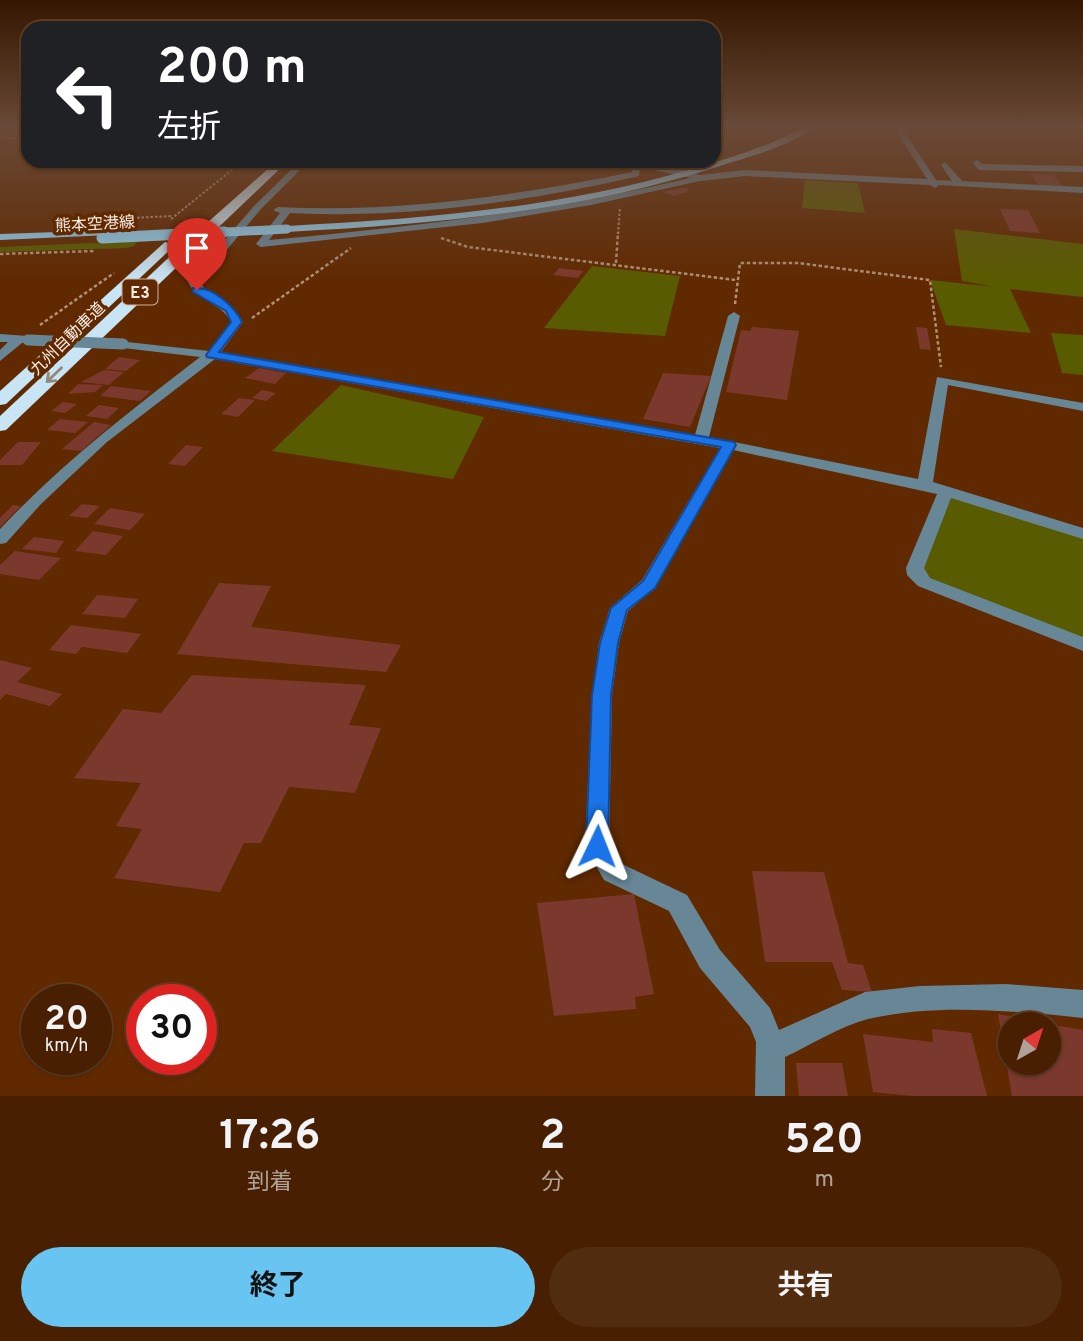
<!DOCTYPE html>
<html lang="ja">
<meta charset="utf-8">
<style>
:root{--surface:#481f00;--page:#522c0f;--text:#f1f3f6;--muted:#b1a299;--line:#603d22;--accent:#68c4f0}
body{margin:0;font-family:Overpass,"Noto Sans JP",sans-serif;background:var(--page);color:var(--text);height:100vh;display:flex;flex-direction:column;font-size:26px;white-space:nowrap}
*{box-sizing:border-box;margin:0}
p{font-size:23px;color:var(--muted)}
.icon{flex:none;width:38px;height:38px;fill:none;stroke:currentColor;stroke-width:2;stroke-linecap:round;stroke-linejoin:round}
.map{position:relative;height:1096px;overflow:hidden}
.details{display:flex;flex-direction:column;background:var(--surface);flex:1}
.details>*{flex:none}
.guide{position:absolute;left:21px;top:21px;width:700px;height:147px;border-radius:21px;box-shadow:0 2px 5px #0004,0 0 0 2px var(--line);background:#202124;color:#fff;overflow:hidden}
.needle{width:46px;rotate:39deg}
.tools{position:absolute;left:998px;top:1012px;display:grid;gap:14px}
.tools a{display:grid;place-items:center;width:63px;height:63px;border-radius:50%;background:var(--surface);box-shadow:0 2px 5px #0004,0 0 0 2px var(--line);font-size:35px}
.speed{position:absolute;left:21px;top:984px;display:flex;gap:14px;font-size:35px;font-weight:700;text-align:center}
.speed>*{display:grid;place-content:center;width:91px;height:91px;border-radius:50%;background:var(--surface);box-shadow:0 2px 5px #0004,0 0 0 2px var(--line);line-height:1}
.speed small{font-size:18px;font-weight:400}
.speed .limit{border:10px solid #d22;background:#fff;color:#111}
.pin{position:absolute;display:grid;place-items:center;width:60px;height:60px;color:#fff;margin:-72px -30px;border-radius:50% 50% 50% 0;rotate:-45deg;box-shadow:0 0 7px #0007}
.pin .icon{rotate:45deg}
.me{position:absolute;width:77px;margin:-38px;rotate:2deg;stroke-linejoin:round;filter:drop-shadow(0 0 5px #0008)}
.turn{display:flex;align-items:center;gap:24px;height:147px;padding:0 21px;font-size:32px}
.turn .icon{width:91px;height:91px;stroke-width:2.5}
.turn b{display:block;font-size:49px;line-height:60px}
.eta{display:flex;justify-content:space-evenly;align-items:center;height:119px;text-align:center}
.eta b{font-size:42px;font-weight:700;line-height:49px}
.action{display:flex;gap:14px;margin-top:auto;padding:14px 21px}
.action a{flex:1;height:80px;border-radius:42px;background:var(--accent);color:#111;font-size:28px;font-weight:700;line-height:80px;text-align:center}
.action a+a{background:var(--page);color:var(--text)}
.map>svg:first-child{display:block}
.green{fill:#595b00}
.building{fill:#7b392d}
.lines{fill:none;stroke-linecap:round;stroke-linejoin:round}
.path-far1{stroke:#b19078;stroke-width:2;stroke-dasharray:2.5 2;stroke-linecap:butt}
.path{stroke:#b19078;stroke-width:2.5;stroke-dasharray:3.5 2.5;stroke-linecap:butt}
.minor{fill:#678696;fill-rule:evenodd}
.major{fill:#8fcff0;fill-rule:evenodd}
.highway{fill:#c8e5f5;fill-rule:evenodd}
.minor-bridge{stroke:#678696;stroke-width:11}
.major-bridge-far1{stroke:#8fcff0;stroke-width:9}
.major-bridge{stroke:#8fcff0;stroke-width:11}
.oneway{stroke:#94877a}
.route{fill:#1a73e8;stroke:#114b97;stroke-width:2}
.labels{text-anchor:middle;stroke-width:7;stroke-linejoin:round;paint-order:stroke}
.far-street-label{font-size:16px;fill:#fbede5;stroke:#602900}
.shield{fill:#602900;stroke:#ccb2a0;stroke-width:2}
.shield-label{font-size:16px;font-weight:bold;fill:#fbede5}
</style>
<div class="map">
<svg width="1083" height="1096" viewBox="0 0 1083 1096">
<rect width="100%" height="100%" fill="#602900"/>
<g class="green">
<polygon points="805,180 858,183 865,213 802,208"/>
<polygon points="954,229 1083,244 1083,297 1010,289 1031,333 946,325 930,280 995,287 962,281"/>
<polygon points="138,241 134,246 126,248 0,252 0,247"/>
<polygon points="592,266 680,276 665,336 544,328"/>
<polygon points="1051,333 1083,335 1083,375 1062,373"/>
<polygon points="341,385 484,417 453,479 272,451"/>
<polygon points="946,491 1083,533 1083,644 916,575"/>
</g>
<g class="building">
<polygon points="1030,174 1053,175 1064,188 1040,187"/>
<polygon points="683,188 688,188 687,192 674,196 663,192"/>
<polygon points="1000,209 1028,210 1040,233 1010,231"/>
<polygon points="559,268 583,271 578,278 553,275"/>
<polygon points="752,327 799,331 787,400 726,392 741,330 750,331"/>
<polygon points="916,327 927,328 931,350 920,349"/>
<polygon points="119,357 140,360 126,371 105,369"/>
<polygon points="259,368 286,373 275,384 245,378"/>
<polygon points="104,370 124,372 109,385 81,382"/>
<polygon points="663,373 711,376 690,427 643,419"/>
<polygon points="78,384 103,385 95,392 68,394"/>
<polygon points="111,386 151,391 140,401 100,396"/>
<polygon points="262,390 276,393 266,401 252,398"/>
<polygon points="239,398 255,400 238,417 221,414"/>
<polygon points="63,402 77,404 65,413 51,411"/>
<polygon points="99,405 119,408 107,419 86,416"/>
<polygon points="60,419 88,422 75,433 47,430"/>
<polygon points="94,422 111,425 81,451 62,449"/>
<polygon points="18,442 41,442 22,465 0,465 0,460"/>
<polygon points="186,445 203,447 185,466 168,464"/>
<polygon points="82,504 100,506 87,518 69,516"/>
<polygon points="13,505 21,506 0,527 0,518"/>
<polygon points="110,508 145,514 130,530 94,524"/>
<polygon points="93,531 123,536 106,555 75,551"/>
<polygon points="34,537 64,541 56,553 22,549"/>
<polygon points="15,551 61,558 39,580 0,574 0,565"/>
<polygon points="219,583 271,586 251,627 401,645 386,672 177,654"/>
<polygon points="97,595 138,599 125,618 82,614"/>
<polygon points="71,625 141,634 127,653 82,647 76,654 49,650"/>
<polygon points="0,660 32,668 17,682 62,694 50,706 6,694 0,700"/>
<polygon points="192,675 366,685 349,725 381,728 355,793 289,787 261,843 244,843 220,892 114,878 142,829 116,826 141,783 74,778 123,709 161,713"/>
<polygon points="752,871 824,872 848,963 863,965 872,992 842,990 832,962 765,962"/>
<polygon points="634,894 654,994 635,997 636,1009 554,1016 537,903"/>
<polygon points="998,1014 1042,1022 1010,1024 1010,1062 1048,1062 1048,1024 1083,1030 1083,1096 1012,1096"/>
<polygon points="932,1029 971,1033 987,1096 912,1096 873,1092 863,1034 933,1042"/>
<polygon points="796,1063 842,1063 848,1096 799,1096"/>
</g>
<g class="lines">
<g class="path-far1">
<polyline points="0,137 28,140"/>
<polyline points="110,219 173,216"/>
<polyline points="171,219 243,161"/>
<polyline points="618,234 620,207"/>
</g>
<g class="path">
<polyline points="441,238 468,247 736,280"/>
<polyline points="0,254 94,251"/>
<polyline points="616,263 618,232"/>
<polyline points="735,304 740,263 798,263 930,280 941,367"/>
<polyline points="252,318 351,248"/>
<polyline points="40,325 114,273"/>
</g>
<g class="minor">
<path d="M894,128H902L936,180L952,181L941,165L945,162L962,181L1083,187V193L939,185L935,188L930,185L745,176L700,181L591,205L482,223L261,247L256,244L280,213L273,210L278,207C398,213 515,196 632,172V166L597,161L654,162L700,175L745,170L927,179ZM640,167L690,178C551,211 411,227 269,240L290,213C407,219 525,202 639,176Z"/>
<polygon points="977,160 982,164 1083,166 1083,172 979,170 973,163"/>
<path d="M300,161H309L260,210L200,282C209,301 233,302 243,322L220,353L695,435L728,316L734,312L740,316L709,437L918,479L937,377L1083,403V411L948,385L933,482L1083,528V539L951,498L924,568L930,578L1083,637V651L918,586L907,575L906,568L937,494L733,450L655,588L628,611L619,643L612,695L609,844L622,864L687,895L720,950L770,1008L779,1030L865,992L920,986L1006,984L1083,990V1018C1014,1011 937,1003 868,1019C840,1026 811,1045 785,1057V1096H755L756,1042L750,1027L700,968L669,911L604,880L585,846L592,695L599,643L610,608L642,580L720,448L215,359L107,442L41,504L6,543L0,544V529C61,464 130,411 200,357L123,348L117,344L118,341L209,351L231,322C222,303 198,302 188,282L254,206Z"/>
<polygon points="0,334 28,336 34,340 22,343 0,361 0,350 8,342 0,342"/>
</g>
<g class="major">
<path d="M803,128H813C789,146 757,154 729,163C587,211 436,224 287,232L282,229L287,226C422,219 557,208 688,170C727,159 767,147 803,128Z"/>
<polygon points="113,230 113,234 109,235 0,240 0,234"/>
</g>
<g class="highway">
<polygon points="277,161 288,161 6,430 0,431 0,416 181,246"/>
<polygon points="165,242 175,245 6,404 0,405 0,391"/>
</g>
<polyline class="minor-bridge" points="28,340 123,344"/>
<polyline class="major-bridge-far1" points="188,234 287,229"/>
<polyline class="major-bridge" points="102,238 224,232"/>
</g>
<defs><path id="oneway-shaft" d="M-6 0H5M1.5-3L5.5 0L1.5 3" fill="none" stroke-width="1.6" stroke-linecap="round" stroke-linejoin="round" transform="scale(1.75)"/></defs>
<use class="oneway" href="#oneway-shaft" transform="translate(54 375) rotate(136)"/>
<linearGradient id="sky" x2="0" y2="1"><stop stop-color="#351700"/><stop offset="0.45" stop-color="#694937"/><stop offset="1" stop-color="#694937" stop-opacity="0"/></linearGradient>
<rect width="1083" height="282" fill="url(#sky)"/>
<path class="route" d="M193,288C212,286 234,306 242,322L219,352L734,442L736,445L655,588L627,610L618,643L611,695L608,846L605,853L597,856L589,853L586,846L592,695L600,643L611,608L643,581L721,447L207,357L206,355L231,322L226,311L193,292Z"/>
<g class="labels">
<g class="far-street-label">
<text transform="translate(95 223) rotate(-3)" y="6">熊本空港線</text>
<text transform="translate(67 338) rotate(-44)" y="6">九州自動車道</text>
</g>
<rect class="shield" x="122.5" y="279.5" width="35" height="25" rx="5"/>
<g class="shield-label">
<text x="140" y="298">E3</text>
</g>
</g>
</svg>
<div class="tools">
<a><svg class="needle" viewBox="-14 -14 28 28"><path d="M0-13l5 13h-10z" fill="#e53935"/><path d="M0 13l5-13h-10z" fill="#b1a299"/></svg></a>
</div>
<div class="speed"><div>20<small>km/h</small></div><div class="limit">30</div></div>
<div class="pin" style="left:197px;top:290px;background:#d93025"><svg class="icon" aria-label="arrive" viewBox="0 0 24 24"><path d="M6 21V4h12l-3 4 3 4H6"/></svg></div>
<svg class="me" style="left:597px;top:846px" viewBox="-20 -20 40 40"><path d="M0-17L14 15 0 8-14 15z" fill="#1a73e8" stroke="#fff" stroke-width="4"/></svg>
<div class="guide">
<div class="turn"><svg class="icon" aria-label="left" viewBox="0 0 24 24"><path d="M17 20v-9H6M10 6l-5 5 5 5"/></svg><div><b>200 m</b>左折</div></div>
</div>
</div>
<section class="details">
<div class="eta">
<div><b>17:26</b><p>到着</p></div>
<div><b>2</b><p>分</p></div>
<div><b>520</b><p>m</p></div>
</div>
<div class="action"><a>終了</a><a>共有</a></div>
</section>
